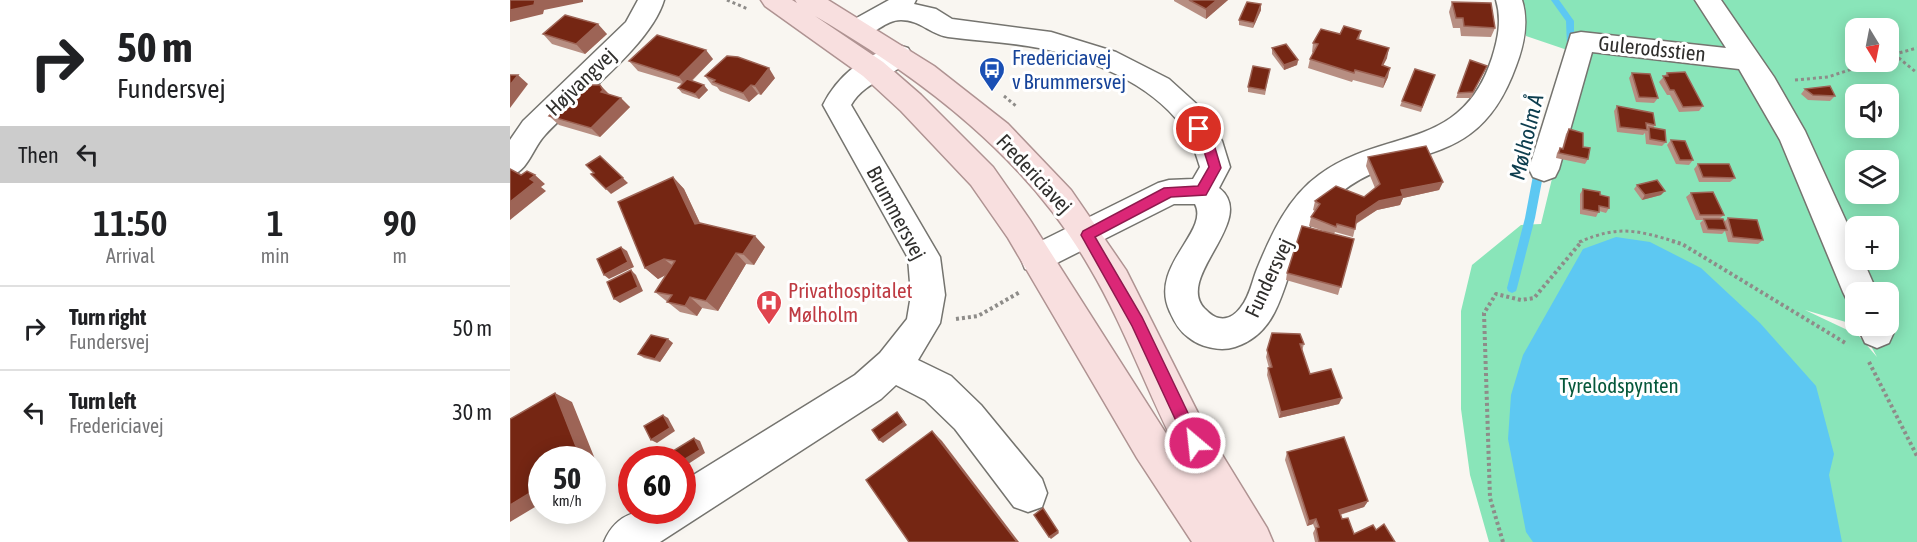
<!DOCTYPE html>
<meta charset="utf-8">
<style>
:root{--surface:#fff;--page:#f6f6f6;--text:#202124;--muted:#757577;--line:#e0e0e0}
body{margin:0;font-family:"Asap Condensed",sans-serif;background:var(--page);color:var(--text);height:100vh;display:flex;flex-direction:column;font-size:22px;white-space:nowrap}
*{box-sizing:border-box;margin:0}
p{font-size:20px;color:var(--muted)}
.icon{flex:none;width:33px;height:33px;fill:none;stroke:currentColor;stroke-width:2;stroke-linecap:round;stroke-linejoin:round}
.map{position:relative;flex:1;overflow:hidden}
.drawer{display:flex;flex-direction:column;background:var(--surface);width:510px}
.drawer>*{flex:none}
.banner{background:#fff;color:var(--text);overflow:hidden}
.needle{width:39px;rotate:170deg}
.tools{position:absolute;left:1335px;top:18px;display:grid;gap:12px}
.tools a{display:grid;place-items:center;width:54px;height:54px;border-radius:12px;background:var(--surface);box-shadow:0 3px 15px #0003;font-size:30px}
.speed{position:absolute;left:18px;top:446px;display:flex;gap:12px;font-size:30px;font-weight:700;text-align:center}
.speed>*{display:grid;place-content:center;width:78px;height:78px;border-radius:50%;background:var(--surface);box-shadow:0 3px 15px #0003;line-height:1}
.speed small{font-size:15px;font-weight:400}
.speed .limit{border:9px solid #d22;background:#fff;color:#111}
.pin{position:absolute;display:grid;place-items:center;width:51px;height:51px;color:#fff;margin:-26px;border:3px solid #fff;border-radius:50%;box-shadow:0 2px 6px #0007}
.me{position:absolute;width:66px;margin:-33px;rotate:332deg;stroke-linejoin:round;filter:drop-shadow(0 0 4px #0008)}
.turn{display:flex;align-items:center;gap:21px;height:126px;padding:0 18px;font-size:27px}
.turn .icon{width:78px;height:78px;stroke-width:2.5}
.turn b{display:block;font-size:42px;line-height:51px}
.then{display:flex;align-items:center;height:57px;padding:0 18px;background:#0003;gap:12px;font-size:22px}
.eta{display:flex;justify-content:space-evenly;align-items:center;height:102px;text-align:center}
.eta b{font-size:36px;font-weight:600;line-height:42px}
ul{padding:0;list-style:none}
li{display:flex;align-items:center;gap:18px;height:84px;padding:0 18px;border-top:2px solid var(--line)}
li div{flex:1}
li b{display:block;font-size:22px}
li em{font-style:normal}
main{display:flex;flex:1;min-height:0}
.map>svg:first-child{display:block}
.green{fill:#89e5b9;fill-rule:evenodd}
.water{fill:#5dc8f2}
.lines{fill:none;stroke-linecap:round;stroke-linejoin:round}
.stream{fill:#5dc8f2;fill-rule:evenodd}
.minor-casing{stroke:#75746f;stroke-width:3}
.major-casing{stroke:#af9392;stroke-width:3}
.path-far1{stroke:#8e8c89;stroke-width:3;stroke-dasharray:3 3;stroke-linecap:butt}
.path{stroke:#8e8c89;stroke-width:4;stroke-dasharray:3 3;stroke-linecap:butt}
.minor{fill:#fff;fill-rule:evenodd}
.major{fill:#f8dfdf;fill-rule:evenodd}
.wall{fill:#b78e82}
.shaded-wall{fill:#9d6456}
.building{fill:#752613;stroke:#9d6456;stroke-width:1.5}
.route{fill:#db2777;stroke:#8e194d;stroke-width:1.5}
.labels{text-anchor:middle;stroke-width:6;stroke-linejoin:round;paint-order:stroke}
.street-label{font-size:21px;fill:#302f2d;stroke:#fff}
.transit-label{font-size:21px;fill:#164399;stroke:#fff;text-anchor:start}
.health-label{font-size:21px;fill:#be3a42;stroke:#fff;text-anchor:start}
.park-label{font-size:21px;fill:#06583b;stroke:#fff}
.water-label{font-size:22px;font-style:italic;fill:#0c3d4e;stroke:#fff}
</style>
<main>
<section class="drawer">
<div class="banner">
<div class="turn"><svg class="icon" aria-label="right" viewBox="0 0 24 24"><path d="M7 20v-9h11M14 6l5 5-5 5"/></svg><div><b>50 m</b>Fundersvej</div></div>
<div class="then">Then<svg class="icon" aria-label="left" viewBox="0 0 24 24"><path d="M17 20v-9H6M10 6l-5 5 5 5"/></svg></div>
</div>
<div class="eta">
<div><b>11:50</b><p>Arrival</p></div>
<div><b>1</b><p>min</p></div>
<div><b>90</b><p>m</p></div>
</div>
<ul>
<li><svg class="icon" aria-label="right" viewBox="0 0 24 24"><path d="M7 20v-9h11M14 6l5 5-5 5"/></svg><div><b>Turn right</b><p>Fundersvej</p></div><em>50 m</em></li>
<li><svg class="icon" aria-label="left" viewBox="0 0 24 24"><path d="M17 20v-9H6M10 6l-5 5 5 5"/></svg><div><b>Turn left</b><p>Fredericiavej</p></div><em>30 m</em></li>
</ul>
</section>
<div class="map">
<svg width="1407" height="542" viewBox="0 0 1407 542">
<rect width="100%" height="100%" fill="#f9f6f1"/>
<path class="green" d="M1011,0H1407V542H979L960,475L951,409V311L962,265L1011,225L1031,224L1072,55L1016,36ZM1346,28H1378V62H1346ZM1346,94H1378V128H1346ZM1346,160H1378V194H1346ZM1346,226H1378V260H1346ZM1346,292H1378V326H1346L1367,332L1362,348L1367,357L1348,335L1295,310L1346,325Z"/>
<polygon class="water" points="1106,237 1140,242 1191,268 1250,323 1306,386 1324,454 1319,475 1332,542 1023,542 1016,532 998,439 1001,395 1013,355 1073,249"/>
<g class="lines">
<g class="stream">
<polygon points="1041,0 1049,0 1064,21 1064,48 1058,48 1057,46 1056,21"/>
<polygon points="1030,161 1035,165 1025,218 1007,288 1006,291 1002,293 998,291 997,288 1015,218 1025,165"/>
</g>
<defs>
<g id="minor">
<path d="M128,0H154C141,45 68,99 35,135C22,149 19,170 0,176V140L13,121L116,22Z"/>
<path d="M379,0H406L404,4L426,9L442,19L541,32L606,52L659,79L691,108L712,141L720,167L709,188C749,219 665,276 694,308C698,312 703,317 709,318C718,320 726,314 731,307C740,296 742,281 747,269C761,235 778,197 809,175C874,127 951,153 982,58C988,39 992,20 986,0H1012C1019,22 1014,45 1006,66C965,180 889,137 821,201C808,213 797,229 790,245C772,284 771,332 725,347C710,352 690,347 678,337C669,331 664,321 660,312C638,266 700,232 685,204H664L527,273L515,269L511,259L515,249L648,183L659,180L683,179L690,167C685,151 681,138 671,125C640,83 578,58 529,48C499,42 468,41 438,37C420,34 410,20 391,20C372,20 362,41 341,35L337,28L341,21Z"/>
<polygon points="1185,0 1211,0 1264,77 1295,131 1346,243 1346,260 1353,260 1367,292 1346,292 1346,305 1338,302 1333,292 1270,140 1229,69 1082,52 1049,169 1045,177 1034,181 1023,177 1019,169 1061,34 1071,32 1216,48"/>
<path d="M388,45L398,48L402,55C389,76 356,79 341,105L430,257L435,295L430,323L408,360L441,376L471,405L532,479L537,493L532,507L518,512L504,507L445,429L415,400L386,385L371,399L150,542H94C109,506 139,510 172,510V482L345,375L370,353L397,319L401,295L398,258L313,105C328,75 355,55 388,45Z"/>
<polygon points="1378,320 1384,332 1379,343 1367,348 1355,343 1347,326 1378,326"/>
</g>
<path id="major" d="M251,0H282L287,3L285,0H318L424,66L498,124L561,190L616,270L695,427L757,528L763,542H682L627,458L498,238L461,185L391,111L353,76L255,6ZM305,16C413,79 517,158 580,268C616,329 638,395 671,457L520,220L483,167L411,95L373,62Z"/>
</defs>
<use href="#minor" class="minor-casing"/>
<use href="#major" class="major-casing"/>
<g class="path-far1">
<polyline points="217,0 238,9"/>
<polyline points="1384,54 1407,73"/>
<polyline points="1378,56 1407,48"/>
<polyline points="1285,80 1318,77 1363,62"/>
<polyline points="494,96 506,106"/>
<path d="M1069,242C1110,225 1125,230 1167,242"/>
</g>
<g class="path">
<polyline points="1162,241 1172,244 1337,344"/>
<polyline points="446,319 468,316 510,292"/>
<polyline points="1359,362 1407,456"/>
<polyline points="993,542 980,498 974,313 986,294 1011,300 1024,298 1072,241"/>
</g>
<use href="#minor" class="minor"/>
<use href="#major" class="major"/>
</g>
<g class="wall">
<polygon points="664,0 718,0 696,19 664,1"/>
<polygon points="942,2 985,28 981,37 951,36 950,28 943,28 939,12"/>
<polygon points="751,4 751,10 743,28 729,25 729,20"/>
<polygon points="851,31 849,40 877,58 873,65 878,77 873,88 843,80 842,82 798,68 800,59 803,53 802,52 803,43 830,34"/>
<polygon points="33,34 97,34 75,54 42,44"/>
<polygon points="762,48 788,60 787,65 774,70 762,54"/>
<polygon points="203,59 182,81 198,90 189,99 172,93 168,88 172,84 128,71 119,61"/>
<polygon points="960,60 977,66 961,98 946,98"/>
<polygon points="1122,73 1148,98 1144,103 1126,102 1119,78"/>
<polygon points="1157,73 1193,106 1189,111 1169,112 1160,95 1157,95 1149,82"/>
<polygon points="759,74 755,95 738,92 738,87"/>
<polygon points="925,75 911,112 890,106 892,101"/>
<polygon points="195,76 265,78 251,95 248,94 239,102 210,91 207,87 202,85"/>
<polygon points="90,85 98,94 120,107 90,137 49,125 39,116"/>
<polygon points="1295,89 1325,96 1320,101 1298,100 1291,94"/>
<polygon points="1107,106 1145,125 1143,128 1156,142 1152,146 1136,144 1135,133 1133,135 1107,132 1104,111"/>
<polygon points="1059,129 1073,147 1078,159 1075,164 1046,158 1047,153 1050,148 1052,149 1056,134"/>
<polygon points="1161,140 1183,160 1179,165 1166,164 1157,145"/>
<polygon points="858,157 933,182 929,190 893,198 890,205 867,210 846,224 843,237 825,232 824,234 844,239 828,295 776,280 777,273 814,231 799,226 801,217 805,211 803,210 805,201 854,197 865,188 856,166"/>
<polygon points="1188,164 1225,178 1220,182 1189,182 1184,169"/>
<polygon points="163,177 174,189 190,223 255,247 244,265 236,264 208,311 192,308 187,316 170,312 145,292 156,275 148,279 135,268"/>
<polygon points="1127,185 1151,195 1132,200 1124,189"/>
<polygon points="1073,189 1090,195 1099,208 1096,213 1089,211 1086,217 1070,214 1070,194"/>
<polygon points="1181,193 1214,215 1209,219 1214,222 1218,218 1253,240 1248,244 1218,242 1215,231 1212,234 1193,233 1190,223 1193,220 1186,220 1176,197"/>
<polygon points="762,333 794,344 792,351 800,374 829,404 769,418 757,375 758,368 759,368 756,357"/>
<polygon points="163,343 150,362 134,358 128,354"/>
<polygon points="777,452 858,501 854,507 830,515 832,519 844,534 866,530 885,542 805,542 803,533 805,529 803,524 797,526 775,460"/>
</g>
<g class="shaded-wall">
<polygon points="25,0 73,0 73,2 34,10 33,14 0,22 0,10"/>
<polygon points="707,0 718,0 696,19 696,9"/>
<polygon points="751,4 751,10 743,28 744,23"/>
<polygon points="88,24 97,34 75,54 66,44"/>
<polygon points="879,48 877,58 869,74 872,65"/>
<polygon points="196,50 203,59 176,86 169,77"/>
<polygon points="788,60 787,65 774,70 774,65"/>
<polygon points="259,68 265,78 251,95 245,86"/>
<polygon points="880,68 878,77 873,88 875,78"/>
<polygon points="8,75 18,84 0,108 0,85"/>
<polygon points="90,85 99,94 91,92"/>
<polygon points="194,85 198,90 189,99 185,94"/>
<polygon points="241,85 248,94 239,102 233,93"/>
<polygon points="111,98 120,107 90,137 81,128"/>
<polygon points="95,161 118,183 101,194 96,189"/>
<polygon points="25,175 35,184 31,187 36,191 0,220 0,202 20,179"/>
<polygon points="163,177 174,189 196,236 185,224"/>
<polygon points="933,182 929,190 893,198 890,205 867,210 845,224 847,216 869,201 891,190"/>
<polygon points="1155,191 1151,195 1132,200 1135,195"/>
<polygon points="245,236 255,247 244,265 233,254"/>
<polygon points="111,247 117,251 124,267 99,279 94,275"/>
<polygon points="226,253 236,264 208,311 196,301"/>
<polygon points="154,259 167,269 148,279 135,268"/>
<polygon points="121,270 126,275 133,291 110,303 104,299"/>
<polygon points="180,297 192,308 187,316 175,306"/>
<polygon points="158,339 163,343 150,362 145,359"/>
<polygon points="45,393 62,402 89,469 82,472 82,459 71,459"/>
<polygon points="832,398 829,404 769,418 771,412"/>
<polygon points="387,412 397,425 373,443 369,440"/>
<polygon points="153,415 158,418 165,431 147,443 141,440"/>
<polygon points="422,431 432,441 509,542 507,542"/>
<polygon points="184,438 190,441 195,453 172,468 172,461"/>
<polygon points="20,493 32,496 32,505 30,504 0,522 0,505"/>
<polygon points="858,501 854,507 825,516 829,510"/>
<polygon points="533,508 549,533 541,539 539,537"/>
<polygon points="806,519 803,524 797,526 799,521"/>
</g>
<g class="building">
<polygon points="0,0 25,0 24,5 0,10"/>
<polygon points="679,0 707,0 696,9"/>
<polygon points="737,2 751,4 744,23 729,20"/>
<polygon points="942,2 981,3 985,28 954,26 953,18 946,18"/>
<polygon points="55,15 88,24 66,44 33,34"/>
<polygon points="834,26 851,31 847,39 879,48 872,65 880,68 875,78 845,70 844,73 800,59 808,44 803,43 811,29 830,34"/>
<polygon points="147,35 196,50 169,77 119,61"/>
<polygon points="776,44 788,60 774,65 762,48"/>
<polygon points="217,56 228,57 259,68 245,86 241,85 233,93 203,82 205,80 195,76"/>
<polygon points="960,60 977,66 963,92 948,93"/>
<polygon points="743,66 760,69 755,90 738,87"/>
<polygon points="905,69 925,75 912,107 892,101"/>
<polygon points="1175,72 1193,106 1173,107 1164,90 1160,90 1153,76 1158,76 1157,73"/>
<polygon points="1122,73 1140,74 1148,98 1129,97"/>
<polygon points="0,75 8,75 0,85"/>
<polygon points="177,79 194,85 185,94 168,88"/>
<polygon points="70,85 90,85 93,90 91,92 111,98 81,128 39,116"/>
<polygon points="1320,86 1325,96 1303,95 1295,89"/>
<polygon points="1107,106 1143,113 1145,125 1136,123 1137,130 1110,127"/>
<polygon points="1139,127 1155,130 1156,142 1140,139"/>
<polygon points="1059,129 1073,133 1073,147 1080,148 1078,159 1049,153 1050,148 1053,149"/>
<polygon points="1161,140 1175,141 1183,160 1170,160"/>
<polygon points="916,146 933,182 891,190 893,196 869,201 847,216 845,229 827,224 826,227 801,217 810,204 805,201 826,186 854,197 870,184 858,157"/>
<polygon points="90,156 113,178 96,189 81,174 84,173 76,165"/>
<polygon points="1188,164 1219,164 1225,178 1193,177"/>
<polygon points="0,169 11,175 17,171 25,175 20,179 25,182 0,202"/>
<polygon points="163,177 185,224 190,223 245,236 233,254 226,253 196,301 180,297 175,306 157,302 162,295 145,292 165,261 154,259 135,268 108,202"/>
<polygon points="1147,180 1155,191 1135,195 1127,185"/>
<polygon points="1073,189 1090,192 1090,195 1099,197 1099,208 1089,206 1089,212 1073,209"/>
<polygon points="1203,192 1214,215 1190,215 1181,193"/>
<polygon points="1218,218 1247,220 1253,240 1223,237"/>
<polygon points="1194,219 1213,219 1217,230 1198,229"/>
<polygon points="792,226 844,239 831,287 777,273"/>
<polygon points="111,247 118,262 94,275 87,259"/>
<polygon points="121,270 128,287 104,299 97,282"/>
<polygon points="762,333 790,334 794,344 790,344 800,374 821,369 832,398 771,412 758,368 762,367 757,350"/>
<polygon points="141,335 158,339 145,359 128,354"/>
<polygon points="45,393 71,459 32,459 32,496 22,501 20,493 0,505 0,419"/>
<polygon points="387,412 394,422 369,440 362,430"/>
<polygon points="153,415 160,428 141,440 134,426"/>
<polygon points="422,431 507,542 399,542 356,480"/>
<polygon points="834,437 858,501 829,510 832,519 838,518 844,534 863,525 866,530 874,524 885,542 809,542 806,528 809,527 806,519 799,521 777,452"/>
<polygon points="184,438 190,450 172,461 172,459 150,459"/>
<polygon points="533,508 548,531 539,537 524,515"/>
</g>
<polygon class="route" points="689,124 693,126 703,141 711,168 696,195 661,197 585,237 632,317 690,438 693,443 690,449 685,451 679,449 622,326 571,235 573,231 654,188 688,186 699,167 691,142 683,129"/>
<defs>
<symbol id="bus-pin" viewBox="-11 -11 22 30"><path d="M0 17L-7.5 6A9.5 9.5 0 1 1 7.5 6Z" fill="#1a4fb4" stroke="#fff"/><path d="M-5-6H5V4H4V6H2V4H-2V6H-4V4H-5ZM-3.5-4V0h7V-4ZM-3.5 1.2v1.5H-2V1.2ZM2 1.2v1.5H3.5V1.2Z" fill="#fff"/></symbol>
<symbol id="hospital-pin" viewBox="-11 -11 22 30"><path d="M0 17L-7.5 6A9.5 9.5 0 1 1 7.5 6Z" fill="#e0444e" stroke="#fff"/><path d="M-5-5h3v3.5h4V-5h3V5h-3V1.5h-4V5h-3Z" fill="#fff"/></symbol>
</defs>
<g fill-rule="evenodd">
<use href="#bus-pin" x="467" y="55" width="30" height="40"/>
<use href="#hospital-pin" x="244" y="288" width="30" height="40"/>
</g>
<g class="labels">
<g class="street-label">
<text transform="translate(1142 49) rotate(6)" y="7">Gulerodsstien</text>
<text transform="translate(71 82) rotate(-44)" y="7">Højvangvej</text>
<text transform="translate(524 174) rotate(47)" y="7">Fredericiavej</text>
<text transform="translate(386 213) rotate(62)" y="7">Brummersvej</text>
<text transform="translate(759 278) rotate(-65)" y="7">Fundersvej</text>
</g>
<g class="transit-label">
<text x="502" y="65">Fredericiavej<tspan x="502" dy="24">v Brummersvej</tspan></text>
</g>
<g class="health-label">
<text x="278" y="298">Privathospitalet<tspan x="278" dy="24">Mølholm</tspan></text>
</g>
<g class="park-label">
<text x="1109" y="393">Tyrelodspynten</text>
</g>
<g class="water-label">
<text transform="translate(1016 137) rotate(-77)" y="8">Mølholm Å</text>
</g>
</g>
</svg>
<div class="tools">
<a><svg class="needle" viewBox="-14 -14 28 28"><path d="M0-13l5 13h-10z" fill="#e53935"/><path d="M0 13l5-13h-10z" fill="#757577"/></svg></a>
<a><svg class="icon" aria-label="sound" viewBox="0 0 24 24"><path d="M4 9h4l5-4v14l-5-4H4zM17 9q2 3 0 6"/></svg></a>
<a><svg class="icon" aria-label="layers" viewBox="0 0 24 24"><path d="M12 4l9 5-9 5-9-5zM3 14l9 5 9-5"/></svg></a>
<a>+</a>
<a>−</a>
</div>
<div class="speed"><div>50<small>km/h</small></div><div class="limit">60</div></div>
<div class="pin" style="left:689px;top:129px;background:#d93025"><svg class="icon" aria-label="arrive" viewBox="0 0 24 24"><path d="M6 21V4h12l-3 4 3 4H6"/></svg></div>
<svg class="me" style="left:685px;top:443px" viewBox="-20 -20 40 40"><circle r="17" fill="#db2777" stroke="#fff" stroke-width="3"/><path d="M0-11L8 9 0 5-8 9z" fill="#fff"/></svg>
</div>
</main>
